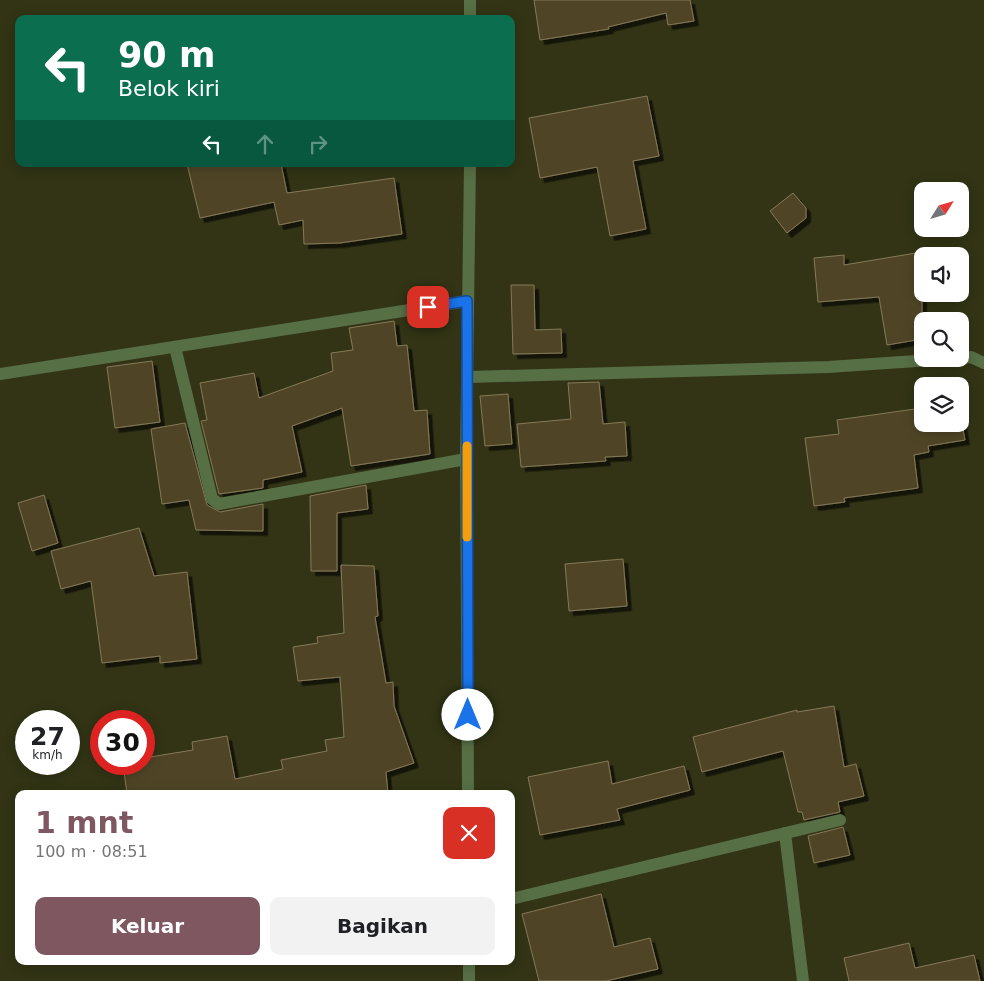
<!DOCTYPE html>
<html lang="id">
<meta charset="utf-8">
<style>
:root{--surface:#fff;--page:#f2f2f2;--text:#202124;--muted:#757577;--accent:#7f5760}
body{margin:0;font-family:"DejaVu Sans",sans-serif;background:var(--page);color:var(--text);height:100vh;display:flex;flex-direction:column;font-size:19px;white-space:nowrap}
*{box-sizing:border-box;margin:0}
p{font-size:16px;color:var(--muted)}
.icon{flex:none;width:28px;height:28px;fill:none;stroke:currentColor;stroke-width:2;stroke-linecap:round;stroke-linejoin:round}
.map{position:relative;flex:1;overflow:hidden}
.panel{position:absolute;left:15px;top:790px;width:500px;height:175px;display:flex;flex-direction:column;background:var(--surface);border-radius:10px;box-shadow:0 2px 12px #0003}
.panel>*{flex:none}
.top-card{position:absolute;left:15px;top:15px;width:500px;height:152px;border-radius:10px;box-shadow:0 2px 12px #0003;background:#0b6e4f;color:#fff;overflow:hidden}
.needle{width:32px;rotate:53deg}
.controls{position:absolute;left:914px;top:182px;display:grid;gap:10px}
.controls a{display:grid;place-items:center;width:55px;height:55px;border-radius:10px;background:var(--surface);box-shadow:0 2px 12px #0003;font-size:25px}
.speed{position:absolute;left:15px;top:710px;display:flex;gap:10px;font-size:25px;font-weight:700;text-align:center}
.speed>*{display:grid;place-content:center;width:65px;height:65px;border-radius:50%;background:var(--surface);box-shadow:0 2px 12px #0003;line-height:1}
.speed small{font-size:12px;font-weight:400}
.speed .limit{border:8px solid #d22;background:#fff;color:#111}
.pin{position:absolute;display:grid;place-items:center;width:42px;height:42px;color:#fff;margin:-21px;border-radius:10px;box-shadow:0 2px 8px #0006}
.me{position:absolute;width:55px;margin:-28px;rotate:0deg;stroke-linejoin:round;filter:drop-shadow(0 0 4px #0008)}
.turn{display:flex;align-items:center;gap:18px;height:105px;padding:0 20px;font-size:22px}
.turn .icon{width:65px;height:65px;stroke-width:2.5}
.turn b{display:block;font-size:35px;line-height:42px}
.lanes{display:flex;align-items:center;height:48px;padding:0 20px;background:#0003;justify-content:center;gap:25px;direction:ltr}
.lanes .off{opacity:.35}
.round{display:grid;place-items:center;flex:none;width:52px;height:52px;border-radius:10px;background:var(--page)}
.head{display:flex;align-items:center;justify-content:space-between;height:85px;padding:0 20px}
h1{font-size:30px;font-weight:600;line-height:38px;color:var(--accent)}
.primary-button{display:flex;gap:10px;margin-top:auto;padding:10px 20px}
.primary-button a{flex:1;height:58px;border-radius:10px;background:var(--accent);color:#fff;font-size:20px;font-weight:600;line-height:58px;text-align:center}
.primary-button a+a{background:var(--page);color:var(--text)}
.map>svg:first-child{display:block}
.building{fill:#504526;stroke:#847958;filter:url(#shadow)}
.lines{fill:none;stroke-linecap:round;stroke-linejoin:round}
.street{stroke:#576f45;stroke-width:12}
.route-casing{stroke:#114b97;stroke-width:12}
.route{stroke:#1a73e8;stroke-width:9}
.slow{stroke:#f59e0b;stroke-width:9}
</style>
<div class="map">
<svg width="984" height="981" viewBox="0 0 984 981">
<defs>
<filter id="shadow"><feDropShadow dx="4.5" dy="4.5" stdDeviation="0" flood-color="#0009"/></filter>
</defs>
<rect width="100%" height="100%" fill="#323415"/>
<g class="building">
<polygon points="534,0 690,0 694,21 668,25 666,13 608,27 609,29 540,40"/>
<polygon points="647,96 659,156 633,161 646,229 610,236 597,167 540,178 529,118"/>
<polygon points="187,164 281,164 287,193 394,178 402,234 340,243 304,244 303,220 279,225 274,202 200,218"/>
<polygon points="793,193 806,208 806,218 787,233 770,211"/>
<polygon points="922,252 922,339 887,345 879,297 818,302 814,258 844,255 844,265"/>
<polygon points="511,285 534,285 535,330 561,329 562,353 513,354"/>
<polygon points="394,321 397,346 407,345 414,411 427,410 430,454 351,466 342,408 292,426 302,472 263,480 263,488 219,494 201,421 207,420 200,383 254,373 259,398 333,371 331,353 353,350 349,328"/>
<polygon points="152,361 160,422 115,428 107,367"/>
<polygon points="599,382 603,424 625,422 627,456 605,457 606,461 521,467 517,424 571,419 568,383"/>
<polygon points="508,394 512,444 485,446 480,396"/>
<polygon points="922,408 922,424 960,424 960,414 965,440 928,446 929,452 914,455 918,488 844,498 845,502 814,506 805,438 839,434 837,420"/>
<polygon points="185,423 207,505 220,512 263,504 263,531 196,530 189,500 162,504 151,429"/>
<polygon points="366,485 368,509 337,513 337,571 311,571 310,496"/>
<polygon points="44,495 58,543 32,551 18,503"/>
<polygon points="139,528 154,576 187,572 197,659 160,663 160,656 102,663 91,581 61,589 51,551"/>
<polygon points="623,559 627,606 569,611 565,564"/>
<polygon points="341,565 374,566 378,616 375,617 386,683 393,682 394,706 414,763 386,772 388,794 127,794 123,764 144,764 144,758 193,750 192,742 227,736 235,779 283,769 281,760 327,751 325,740 344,737 340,677 298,681 293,647 318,643 317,637 344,633"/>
<polygon points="834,706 844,767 856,764 864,796 838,802 840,812 804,820 802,812 798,812 783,751 702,772 693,737 797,710 797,712"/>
<polygon points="608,761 612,784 684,766 690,790 617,809 620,820 540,835 528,777"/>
<polygon points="843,827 850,855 814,863 808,836"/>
<polygon points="601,894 614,947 650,938 658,969 606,981 539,981 522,914"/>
<polygon points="909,943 915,968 974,955 980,981 849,981 844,958"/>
</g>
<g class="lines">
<g class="street">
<polyline points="470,0 470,19"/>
<polyline points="175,347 212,499 219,504 466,459"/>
<polyline points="960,358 971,357 984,363"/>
<polyline points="0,374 467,301"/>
<polyline points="469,377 828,367 946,359"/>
<polyline points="468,794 466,459 470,164"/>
<polyline points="785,833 803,981"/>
<polyline points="511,899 840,820"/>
<polyline points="469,961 469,981"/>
</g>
</g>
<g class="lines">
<defs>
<polyline id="route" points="428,307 467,301 468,715"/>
</defs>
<use href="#route" class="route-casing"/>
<use href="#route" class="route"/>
<polyline class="slow" points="467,446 467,537"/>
</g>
</svg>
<div class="controls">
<a><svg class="needle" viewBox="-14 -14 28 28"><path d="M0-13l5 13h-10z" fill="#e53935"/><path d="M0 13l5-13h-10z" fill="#757577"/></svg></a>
<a><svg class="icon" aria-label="sound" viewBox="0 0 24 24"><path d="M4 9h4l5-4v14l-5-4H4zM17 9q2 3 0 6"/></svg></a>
<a><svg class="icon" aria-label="search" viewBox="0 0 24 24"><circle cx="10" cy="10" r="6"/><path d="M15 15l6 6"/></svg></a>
<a><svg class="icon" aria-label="layers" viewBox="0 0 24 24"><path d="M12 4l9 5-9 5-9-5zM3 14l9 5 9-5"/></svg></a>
</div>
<div class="speed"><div>27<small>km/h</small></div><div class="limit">30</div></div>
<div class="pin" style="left:428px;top:307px;background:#d93025"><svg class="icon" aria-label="arrive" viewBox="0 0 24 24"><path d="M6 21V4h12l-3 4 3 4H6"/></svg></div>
<svg class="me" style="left:468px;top:715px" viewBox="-20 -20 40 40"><circle r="19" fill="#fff"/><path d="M0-13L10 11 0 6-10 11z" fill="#1a73e8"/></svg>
<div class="top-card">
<div class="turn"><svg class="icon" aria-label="left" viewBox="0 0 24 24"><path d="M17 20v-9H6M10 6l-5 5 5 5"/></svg><div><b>90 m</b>Belok kiri</div></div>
<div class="lanes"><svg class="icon" aria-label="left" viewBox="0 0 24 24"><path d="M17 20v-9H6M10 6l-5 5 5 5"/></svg><svg class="icon off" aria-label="ahead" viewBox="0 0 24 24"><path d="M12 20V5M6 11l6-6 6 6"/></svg><svg class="icon off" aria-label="right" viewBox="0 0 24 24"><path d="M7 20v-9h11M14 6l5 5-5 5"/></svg></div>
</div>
<section class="panel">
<div class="head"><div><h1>1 mnt</h1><p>100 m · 08:51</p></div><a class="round" style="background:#d93025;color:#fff"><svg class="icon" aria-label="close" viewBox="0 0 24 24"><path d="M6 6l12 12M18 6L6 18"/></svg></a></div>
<div class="primary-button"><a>Keluar</a><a>Bagikan</a></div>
</section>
</div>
